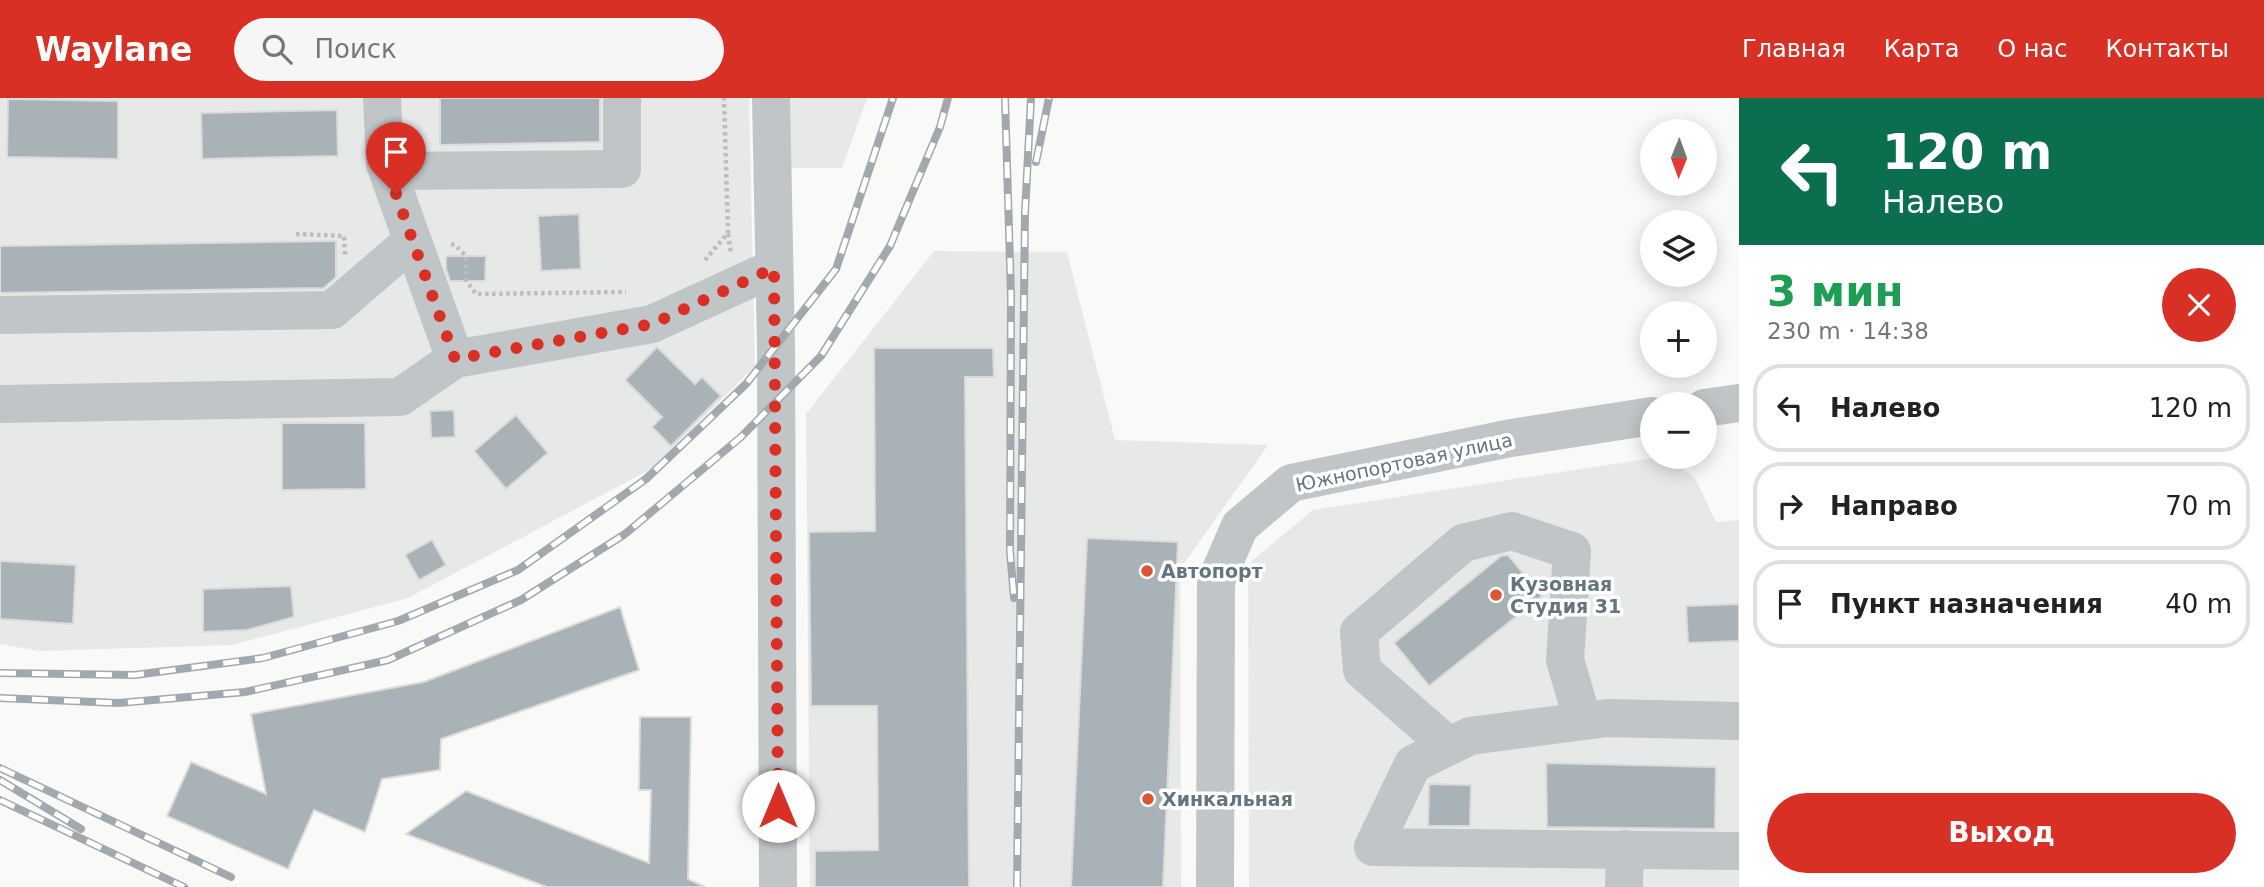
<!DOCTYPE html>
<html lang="ru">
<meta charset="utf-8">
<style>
:root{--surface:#fff;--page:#f6f6f6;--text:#222;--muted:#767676;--line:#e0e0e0;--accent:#d93025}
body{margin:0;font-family:"DejaVu Sans",sans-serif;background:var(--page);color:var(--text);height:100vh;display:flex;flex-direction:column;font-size:26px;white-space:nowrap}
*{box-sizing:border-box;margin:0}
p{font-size:23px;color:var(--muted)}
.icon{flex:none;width:38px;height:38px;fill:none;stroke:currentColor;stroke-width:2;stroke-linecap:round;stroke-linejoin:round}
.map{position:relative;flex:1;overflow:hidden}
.side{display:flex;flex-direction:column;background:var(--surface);width:525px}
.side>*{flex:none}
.guide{background:#0b6e4f;color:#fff;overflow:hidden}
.needle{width:46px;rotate:181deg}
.buttons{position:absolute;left:1640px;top:21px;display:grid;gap:14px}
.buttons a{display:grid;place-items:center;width:77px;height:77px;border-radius:50%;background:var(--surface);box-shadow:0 4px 18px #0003;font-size:35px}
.pin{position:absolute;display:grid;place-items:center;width:60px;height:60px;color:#fff;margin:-72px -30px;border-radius:50% 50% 50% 0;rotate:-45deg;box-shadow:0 0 7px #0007}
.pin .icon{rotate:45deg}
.me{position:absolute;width:77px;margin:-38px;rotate:0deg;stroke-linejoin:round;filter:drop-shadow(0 0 5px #0008)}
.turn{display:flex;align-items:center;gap:24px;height:147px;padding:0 28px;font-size:32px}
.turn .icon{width:91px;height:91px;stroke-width:2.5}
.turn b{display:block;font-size:49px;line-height:60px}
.round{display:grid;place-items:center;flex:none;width:74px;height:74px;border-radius:37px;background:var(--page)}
.headline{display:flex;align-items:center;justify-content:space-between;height:119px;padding:0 28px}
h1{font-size:42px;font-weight:700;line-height:52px;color:#1e9e55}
.action{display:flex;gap:14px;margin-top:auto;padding:14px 28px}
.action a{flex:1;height:80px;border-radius:42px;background:var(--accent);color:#fff;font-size:28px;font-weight:700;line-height:80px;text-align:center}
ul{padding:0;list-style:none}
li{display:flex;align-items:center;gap:21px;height:88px;margin:0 14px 10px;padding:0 14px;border:4px solid var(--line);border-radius:28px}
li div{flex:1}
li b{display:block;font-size:26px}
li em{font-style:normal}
header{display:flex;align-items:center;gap:42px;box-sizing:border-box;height:98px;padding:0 35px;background:var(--accent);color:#fff}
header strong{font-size:33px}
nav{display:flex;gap:38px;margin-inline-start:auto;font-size:24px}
.search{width:490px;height:63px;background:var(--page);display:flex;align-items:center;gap:18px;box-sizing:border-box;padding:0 24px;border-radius:38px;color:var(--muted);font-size:26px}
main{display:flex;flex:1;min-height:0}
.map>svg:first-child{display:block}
.built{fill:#e7e8e8}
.building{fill:#a9b2b7;stroke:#dbdbd9;stroke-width:2}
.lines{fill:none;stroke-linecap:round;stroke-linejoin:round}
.path{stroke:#bbbec0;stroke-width:4.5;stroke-dasharray:3.5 3.5;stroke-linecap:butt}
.minor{stroke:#c0c5c8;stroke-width:38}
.rail-casing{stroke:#a2a9ae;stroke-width:8}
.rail{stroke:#fff;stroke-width:5;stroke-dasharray:16;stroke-linecap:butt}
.route{stroke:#d93025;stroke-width:12;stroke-dasharray:0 21.6}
.poi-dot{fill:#dc5633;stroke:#fff;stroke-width:2.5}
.labels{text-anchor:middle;stroke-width:7;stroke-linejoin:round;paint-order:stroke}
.street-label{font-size:19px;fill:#657580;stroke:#fff}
.poi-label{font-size:19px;font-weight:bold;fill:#657580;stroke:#fff;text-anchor:start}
</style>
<header>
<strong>Waylane</strong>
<div class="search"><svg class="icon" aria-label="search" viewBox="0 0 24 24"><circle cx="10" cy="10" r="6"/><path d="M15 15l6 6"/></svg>Поиск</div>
<nav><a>Главная</a><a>Карта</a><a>О нас</a><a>Контакты</a></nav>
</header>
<main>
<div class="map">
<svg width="1739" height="789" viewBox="0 0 1739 789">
<rect width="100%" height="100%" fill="#f9f9f7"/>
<g class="built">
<polygon points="0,0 749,0 755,268 653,370 408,500 232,547 39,553 0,546"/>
<polygon points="788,0 867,0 842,70 789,70"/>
<polygon points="934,153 1067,154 1115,342 1268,347 1180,471 1181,789 810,789 806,316"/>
<polygon points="1659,359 1668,359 1695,380 1716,424 1739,422 1739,789 1249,789 1248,466 1313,412"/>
</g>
<g class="building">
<polygon points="440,0 600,0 600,44 440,47"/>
<polygon points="8,1 118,3 118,61 7,59"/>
<polygon points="337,12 338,58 202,61 201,15"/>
<polygon points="579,116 581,171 541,173 538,118"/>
<polygon points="336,143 336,179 324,190 0,195 0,148"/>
<polygon points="446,158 486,158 485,183 450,183 446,171"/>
<polygon points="657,249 695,286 702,279 721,298 671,348 652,329 662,319 625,282"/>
<polygon points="874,250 993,250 994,279 965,279 969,789 815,789 815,753 878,752 877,608 811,608 809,434 875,433"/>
<polygon points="454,312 455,339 431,340 430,313"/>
<polygon points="516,317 548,355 506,391 474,353"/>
<polygon points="282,325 365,325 366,391 282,392"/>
<polygon points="1087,440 1178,444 1163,789 1071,789"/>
<polygon points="432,442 446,467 419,482 405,457"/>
<polygon points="1508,457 1542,498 1429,588 1394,545 1501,458"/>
<polygon points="0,463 76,467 73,526 0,521"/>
<polygon points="291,488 294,519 247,532 203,534 203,491"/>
<polygon points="1739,506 1739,543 1688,545 1686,508"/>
<polygon points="620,509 639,572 441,641 440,672 382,681 365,734 314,712 288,771 167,718 191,664 266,696 251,616 424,584"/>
<polygon points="640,619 691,619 688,781 705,789 547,789 406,736 466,693 649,765 651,692 639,692"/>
<polygon points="1546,665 1716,669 1715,731 1547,729"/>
<polygon points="1429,686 1471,687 1470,728 1428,728"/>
</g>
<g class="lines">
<g class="path">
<polyline points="296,136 344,138 345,157"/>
<polyline points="728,136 731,155"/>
<polyline points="451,146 455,147 466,158 466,182 476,196 626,194"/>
<polyline points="705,162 728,135 724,0"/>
</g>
<g class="minor">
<polyline points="382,0 385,66 455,261 652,226 774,170"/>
<polyline points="771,0 776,247 778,789"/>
<polyline points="388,73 622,71 622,0"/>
<polyline points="0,217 332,212 412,143"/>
<polyline points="0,306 400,299 455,261"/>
<polyline points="1704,310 1739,305"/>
<polyline points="1739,623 1607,620 1470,638 1413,666 1373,749 1739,753"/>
<polyline points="1443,643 1362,572 1359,534 1463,445 1512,433 1572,453 1565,562 1583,623"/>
<polyline points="1215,789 1216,483 1240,428 1291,385 1511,340 1652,318"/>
<polyline points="1624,789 1625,751"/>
</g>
<defs>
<g id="rail">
<polyline points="1005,0 1011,198 1010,453 1014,500"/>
<polyline points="1036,64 1049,0"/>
<polyline points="0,575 135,577 263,560 398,523 518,472 646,381 746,286 836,171 893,0"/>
<polyline points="0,600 119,605 245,594 388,562 521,502 625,436 741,339 821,258 890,148 940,29 948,0"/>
<polyline points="0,670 231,779"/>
<polyline points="0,682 81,731"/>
<polyline points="0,702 184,789"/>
<polyline points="1017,789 1025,115 1031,0"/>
</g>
</defs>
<use href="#rail" class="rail-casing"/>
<use href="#rail" class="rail"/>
</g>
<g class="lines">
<polyline class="route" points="396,96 455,261 652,226 774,170 778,708"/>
</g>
<g class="poi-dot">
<circle cx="1147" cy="473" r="7"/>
<circle cx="1496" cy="497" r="7"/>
<circle cx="1148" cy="701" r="7"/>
</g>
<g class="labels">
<g class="street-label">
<text transform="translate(1404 364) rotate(-12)" y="7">Южнопортовая улица</text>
</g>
<g class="poi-label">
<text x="1161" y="480">Автопорт</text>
<text x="1510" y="493">Кузовная<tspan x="1510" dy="22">Студия 31</tspan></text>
<text x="1162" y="708">Хинкальная</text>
</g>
</g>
</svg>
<div class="buttons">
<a><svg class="needle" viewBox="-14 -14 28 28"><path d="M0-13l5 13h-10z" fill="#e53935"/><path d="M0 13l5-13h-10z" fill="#767676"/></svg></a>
<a><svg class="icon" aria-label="layers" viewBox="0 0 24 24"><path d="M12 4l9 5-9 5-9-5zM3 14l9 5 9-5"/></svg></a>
<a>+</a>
<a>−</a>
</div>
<div class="pin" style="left:396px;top:96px;background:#d93025"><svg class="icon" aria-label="arrive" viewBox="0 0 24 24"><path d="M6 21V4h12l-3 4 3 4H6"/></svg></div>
<svg class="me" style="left:778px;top:708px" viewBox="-20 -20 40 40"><circle r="19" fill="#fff"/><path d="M0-13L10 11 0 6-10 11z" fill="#d93025"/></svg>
</div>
<section class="side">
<div class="guide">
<div class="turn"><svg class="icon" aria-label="left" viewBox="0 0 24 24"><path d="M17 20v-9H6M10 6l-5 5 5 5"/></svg><div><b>120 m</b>Налево</div></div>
</div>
<div class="headline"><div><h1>3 мин</h1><p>230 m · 14:38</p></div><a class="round" style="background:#d93025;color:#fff"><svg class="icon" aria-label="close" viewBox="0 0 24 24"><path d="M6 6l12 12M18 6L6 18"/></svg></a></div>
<ul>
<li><svg class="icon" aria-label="left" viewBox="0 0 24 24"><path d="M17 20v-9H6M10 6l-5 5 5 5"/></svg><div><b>Налево</b></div><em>120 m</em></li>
<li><svg class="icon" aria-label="right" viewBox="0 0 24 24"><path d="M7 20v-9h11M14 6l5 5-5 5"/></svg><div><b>Направо</b></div><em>70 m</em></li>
<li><svg class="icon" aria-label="arrive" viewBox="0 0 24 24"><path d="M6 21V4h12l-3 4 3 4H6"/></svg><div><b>Пункт назначения</b></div><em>40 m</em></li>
</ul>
<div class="action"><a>Выход</a></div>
</section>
</main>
